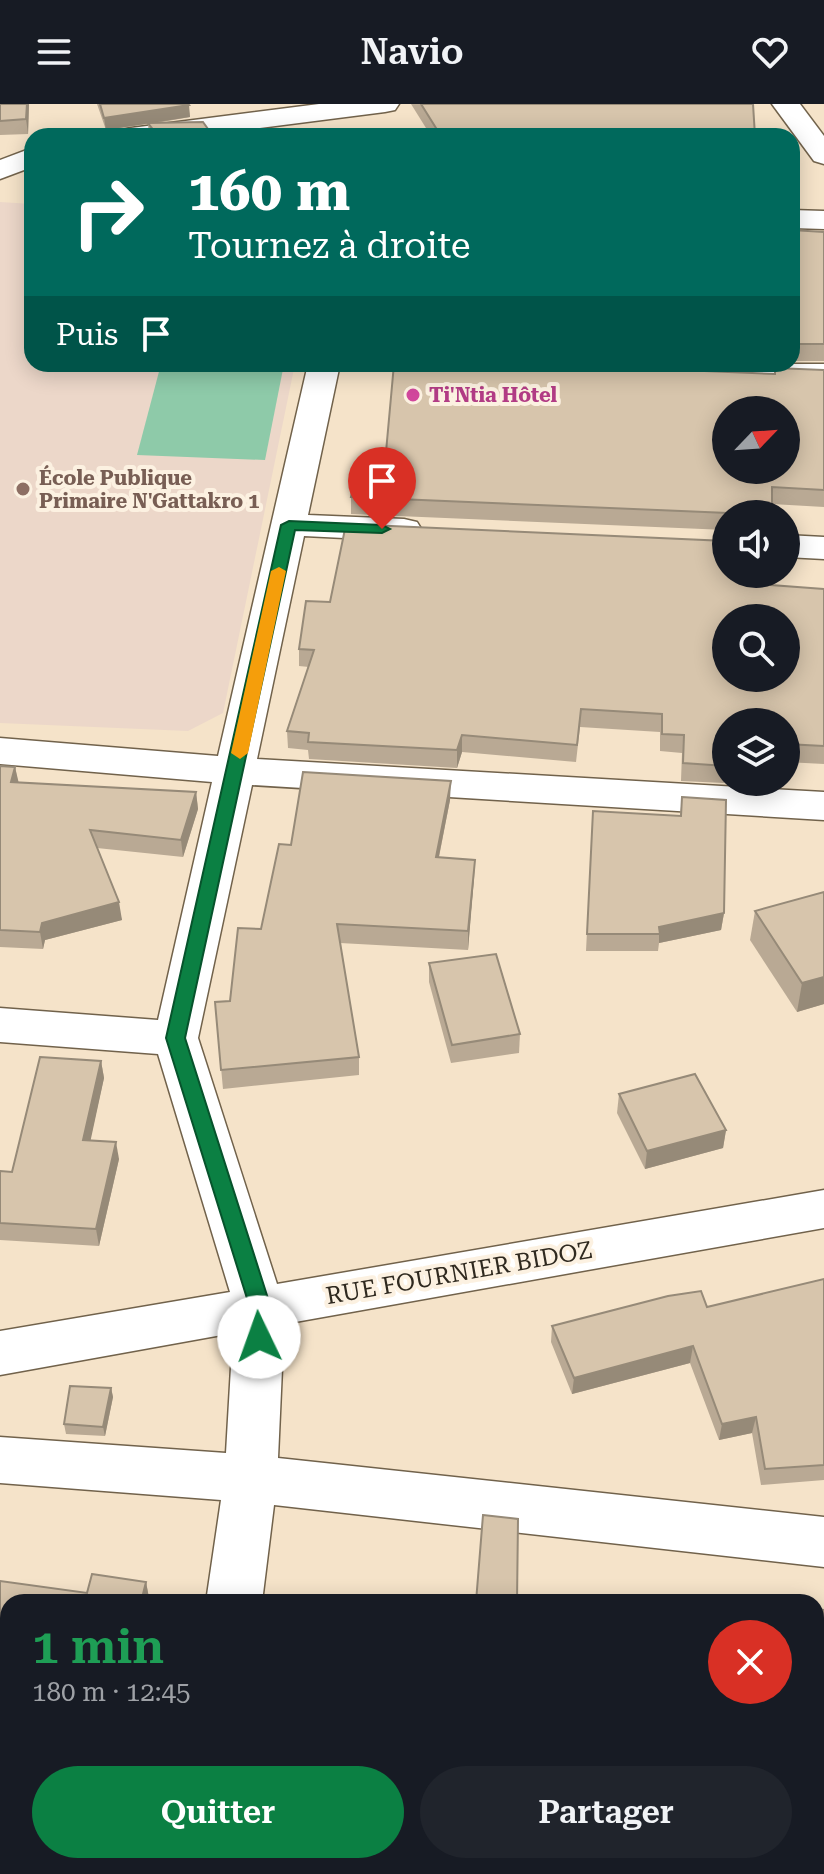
<!DOCTYPE html>
<html lang="fr">
<meta charset="utf-8">
<style>
:root{--surface:#171b24;--page:#20242c;--text:#f1f3f6;--muted:#9ea1a6;--accent:#0b8043}
body{margin:0;font-family:"Roboto Serif",serif;background:var(--page);color:var(--text);height:100vh;display:flex;flex-direction:column;font-size:30px;white-space:nowrap}
*{box-sizing:border-box;margin:0}
p{font-size:26px;color:var(--muted)}
.icon{flex:none;width:44px;height:44px;fill:none;stroke:currentColor;stroke-width:2;stroke-linecap:round;stroke-linejoin:round}
.map{position:relative;flex:1;overflow:hidden}
.drawer{position:absolute;left:0px;top:1490px;width:824px;height:280px;display:flex;flex-direction:column;background:var(--surface);border-radius:24px 24px 0 0;box-shadow:0 4px 20px #0003}
.drawer>*{flex:none}
.top-card{position:absolute;left:24px;top:24px;width:776px;height:244px;border-radius:24px;box-shadow:0 4px 20px #0003;background:#00695c;color:#fff;overflow:hidden}
.needle{width:52px;rotate:65deg}
.buttons{position:absolute;left:712px;top:292px;display:grid;gap:16px}
.buttons a{display:grid;place-items:center;width:88px;height:88px;border-radius:50%;background:var(--surface);box-shadow:0 4px 20px #0003;font-size:40px}
.pin{position:absolute;display:grid;place-items:center;width:68px;height:68px;color:#fff;margin:-82px -34px;border-radius:50% 50% 50% 0;rotate:-45deg;box-shadow:0 0 8px #0007}
.pin .icon{rotate:45deg}
.me{position:absolute;width:88px;margin:-44px;rotate:357deg;stroke-linejoin:round;filter:drop-shadow(0 0 6px #0008)}
.turn{display:flex;align-items:center;gap:28px;height:168px;padding:0 32px;font-size:36px}
.turn .icon{width:104px;height:104px;stroke-width:2.5}
.turn b{display:block;font-size:56px;line-height:68px}
.then{display:flex;align-items:center;height:76px;padding:0 32px;background:#0003;gap:16px;font-size:30px}
.round{display:grid;place-items:center;flex:none;width:84px;height:84px;border-radius:42px;background:var(--page)}
.head{display:flex;align-items:center;justify-content:space-between;height:136px;padding:0 32px}
h1{font-size:48px;font-weight:600;line-height:60px;color:#1e9e55}
.cta{display:flex;gap:16px;margin-top:auto;padding:16px 32px}
.cta a{flex:1;height:92px;border-radius:48px;background:var(--accent);color:#fff;font-size:32px;font-weight:600;line-height:92px;text-align:center}
.cta a+a{background:var(--page);color:var(--text)}
header{display:flex;justify-content:space-between;align-items:center;height:104px;padding:0 32px;background:var(--surface);font-size:36px;font-weight:600}
.map>svg:first-child{display:block}
.education{fill:#ecd7c9}
.green{fill:#8ecaa9}
.lines{fill:none;stroke-linecap:round;stroke-linejoin:round}
.street-casing{stroke:#71624b;stroke-width:3}
.street{fill:#fff;fill-rule:evenodd}
.wall{fill:#b9a994}
.shaded-wall{fill:#968a78}
.building{fill:#d7c5ac;stroke:#968a78;stroke-width:2;fill-rule:evenodd}
.route{fill:#0b8043;stroke:#07532c;stroke-width:2}
.slow{fill:#f59e0b}
.hotel-dot{fill:#d1479c;stroke:#fcf1e1;stroke-width:3}
.education-dot{fill:#8d6e63;stroke:#fcf1e1;stroke-width:3}
.labels{text-anchor:middle;stroke-width:8;stroke-linejoin:round;paint-order:stroke}
.far-hotel-label{font-size:20px;font-weight:bold;fill:#b23c85;stroke:#fcf1e1;text-anchor:start}
.far-education-label{font-size:20px;font-weight:bold;fill:#785e54;stroke:#fcf1e1;text-anchor:start}
.street-label{font-size:24px;fill:#2f291f;stroke:#fcf1e1}
</style>
<header><svg class="icon" aria-label="menu" viewBox="0 0 24 24"><path d="M4 6h16M4 12h16M4 18h16"/></svg>Navio<svg class="icon" aria-label="heart" viewBox="0 0 24 24"><path d="M12 20l-8-8c-3-5 5-10 8-4 3-6 11-1 8 4z"/></svg></header>
<div class="map">
<svg width="824" height="1770" viewBox="0 0 824 1770">
<rect width="100%" height="100%" fill="#f5e3c9"/>
<polygon class="education" points="0,98 32,100 32,260 295,260 223,609 188,627 0,619"/>
<polygon class="green" points="161,260 284,260 265,356 137,351"/>
<g class="lines">
<defs>
<g id="street">
<polygon points="319,0 399,0 395,6 385,8 198,32 117,32 121,26 131,24"/>
<polygon points="772,0 800,0 824,32 824,60 814,57"/>
<polygon points="32,44 32,63 0,75 0,56"/>
<polygon points="792,106 824,107 824,125 792,124"/>
<polygon points="308,260 340,260 308,411 404,415 417,418 422,426 417,434 404,437 304,432 257,655 824,688 824,716 252,681 198,934 277,1180 824,1086 824,1124 284,1220 278,1354 824,1413 824,1463 274,1401 262,1498 206,1498 221,1396 0,1379 0,1333 226,1349 233,1229 0,1271 0,1227 230,1188 158,950 0,938 0,904 158,916 212,678 0,660 0,634 218,652"/>
<polygon points="570,260 824,260 824,280 586,270 575,267"/>
<polygon points="786,431 824,433 824,455 786,453"/>
<polygon points="169,1762 229,1762 228,1770 168,1770"/>
</g>
</defs>
<use href="#street" class="street-casing"/>
<use href="#street" class="street"/>
</g>
<g class="wall">
<polygon points="0,0 29,0 28,30 0,31"/>
<polygon points="97,0 188,0 190,13 156,19 213,32 149,32 148,20 106,26"/>
<polygon points="411,0 753,0 755,32 431,32"/>
<polygon points="792,126 824,128 824,257 792,257"/>
<polygon points="775,264 824,266 824,403 772,400 772,410 726,410 726,426 351,410 351,393 385,359 658,265 774,270"/>
<polygon points="771,481 824,485 824,660 786,658 786,618 726,618 726,667 724,679 681,677 682,649 660,647 660,628 580,623 576,658 462,648 457,664 309,655 308,646 288,644 287,627 309,563 299,562 299,545 330,498"/>
<polygon points="0,662 15,663 18,678 196,688 198,705 183,753 97,744 122,816 45,836 43,845 0,843"/>
<polygon points="682,693 724,809 721,826 659,839 658,847 586,847 593,707 680,712"/>
<polygon points="450,696 439,753 475,756 468,846 340,839 359,953 359,971 223,985 215,898 230,897 261,825 291,741"/>
<polygon points="824,788 824,900 797,908 750,836 755,807"/>
<polygon points="429,859 520,930 519,949 451,959 429,878"/>
<polygon points="101,957 104,974 90,1036 119,1055 99,1142 0,1136 0,1067 12,1068"/>
<polygon points="619,990 726,1026 723,1044 645,1065 617,1009"/>
<polygon points="824,1175 824,1376 761,1381 752,1329 719,1336 690,1259 572,1290 551,1238 552,1222 707,1203"/>
<polygon points="111,1284 113,1293 105,1332 66,1330 64,1320"/>
<polygon points="0,1477 87,1489 146,1478 149,1494 8,1498 8,1599 0,1598"/>
<polygon points="816,1505 824,1506 824,1701 816,1700"/>
</g>
<g class="shaded-wall">
<polygon points="27,0 29,0 28,30 26,15"/>
<polygon points="189,1 190,13 106,26 104,14"/>
<polygon points="462,631 462,648 457,664 457,646"/>
<polygon points="15,663 19,680 11,678"/>
<polygon points="451,677 450,696 435,772 436,753"/>
<polygon points="196,688 198,705 183,753 181,736"/>
<polygon points="475,756 474,775 468,846 468,827"/>
<polygon points="119,798 122,816 45,836 43,845 40,828 42,819"/>
<polygon points="724,809 721,826 659,839 659,823"/>
<polygon points="824,873 824,900 797,908 802,879"/>
<polygon points="101,957 104,974 87,1053 83,1036"/>
<polygon points="726,1026 723,1044 645,1065 647,1047"/>
<polygon points="116,1038 119,1055 99,1142 96,1125"/>
<polygon points="693,1242 690,1259 572,1290 574,1274"/>
<polygon points="111,1284 113,1293 105,1332 103,1323"/>
<polygon points="756,1313 752,1329 719,1336 722,1320"/>
<polygon points="146,1478 149,1494 148,1498 141,1498"/>
</g>
<g class="building">
<polygon points="0,0 27,0 26,15 0,17"/>
<polygon points="100,0 188,0 189,1 104,14"/>
<polygon points="421,0 753,0 755,32 441,32"/>
<polygon points="203,18 213,32 158,32 148,19"/>
<polygon points="792,126 824,128 824,240 792,240"/>
<path d="M394,260H658V265L775,270V264L824,266V386L772,383V410H729L728,409L351,393L358,357L385,359ZM726,306H786V366H726Z"/>
<path d="M346,420L726,437V470H771V481L824,485V642L786,640V618H726V662L683,659L684,631L662,630V610L581,605L577,641L462,631L457,646L308,638L309,629L287,627L314,546L299,545L306,497L330,498ZM726,514H786V574H726Z"/>
<polygon points="0,662 15,663 11,678 196,688 181,736 90,726 119,798 42,819 40,828 0,826"/>
<polygon points="303,668 451,677 436,753 475,756 468,827 337,820 359,953 221,966 215,898 230,897 238,824 261,825 279,740 291,741"/>
<polygon points="682,693 726,696 724,809 659,823 660,830 587,830 593,707 681,712"/>
<polygon points="824,788 824,873 802,879 755,807"/>
<polygon points="496,850 520,930 452,941 429,859"/>
<polygon points="40,953 101,957 83,1036 116,1038 96,1125 0,1119 0,1067 12,1068"/>
<polygon points="695,970 726,1026 647,1047 619,990"/>
<polygon points="824,1175 824,1361 765,1365 756,1313 722,1320 693,1242 574,1274 552,1222 668,1192 701,1187 707,1203"/>
<polygon points="70,1282 111,1284 103,1323 64,1320"/>
<polygon points="483,1411 518,1415 517,1498 476,1498"/>
<polygon points="92,1470 146,1478 141,1498 8,1498 8,1584 0,1583 0,1477 87,1489"/>
<polygon points="816,1505 824,1506 824,1682 816,1681"/>
<polygon points="234,1762 365,1762 364,1770 232,1770"/>
<rect x="455" y="1762" width="206" height="8"/>
</g>
<polygon class="route" points="289,417 382,421 390,425 382,429 295,426 185,934 271,1204 269,1233 259,1241 249,1233 250,1204 166,934 281,421"/>
<polygon class="slow" points="279,463 286,467 248,649 240,655 231,649 271,467"/>
<circle class="hotel-dot" cx="413" cy="291" r="8"/>
<circle class="education-dot" cx="23" cy="385" r="8"/>
<g class="labels">
<g class="far-hotel-label">
<text x="429" y="298">Ti'Ntia Hôtel</text>
</g>
<g class="far-education-label">
<text x="39" y="381">École Publique<tspan x="39" dy="23">Primaire N'Gattakro 1</tspan></text>
</g>
<g class="street-label">
<text transform="translate(459 1169) rotate(-10)" y="8">RUE FOURNIER BIDOZ</text>
</g>
</g>
</svg>
<div class="buttons">
<a><svg class="needle" viewBox="-14 -14 28 28"><path d="M0-13l5 13h-10z" fill="#e53935"/><path d="M0 13l5-13h-10z" fill="#9ea1a6"/></svg></a>
<a><svg class="icon" aria-label="sound" viewBox="0 0 24 24"><path d="M4 9h4l5-4v14l-5-4H4zM17 9q2 3 0 6"/></svg></a>
<a><svg class="icon" aria-label="search" viewBox="0 0 24 24"><circle cx="10" cy="10" r="6"/><path d="M15 15l6 6"/></svg></a>
<a><svg class="icon" aria-label="layers" viewBox="0 0 24 24"><path d="M12 4l9 5-9 5-9-5zM3 14l9 5 9-5"/></svg></a>
</div>
<div class="pin" style="left:382px;top:425px;background:#d93025"><svg class="icon" aria-label="arrive" viewBox="0 0 24 24"><path d="M6 21V4h12l-3 4 3 4H6"/></svg></div>
<svg class="me" style="left:259px;top:1233px" viewBox="-20 -20 40 40"><circle r="19" fill="#fff"/><path d="M0-13L10 11 0 6-10 11z" fill="#0b8043"/></svg>
<div class="top-card">
<div class="turn"><svg class="icon" aria-label="right" viewBox="0 0 24 24"><path d="M7 20v-9h11M14 6l5 5-5 5"/></svg><div><b>160 m</b>Tournez à droite</div></div>
<div class="then">Puis<svg class="icon" aria-label="arrive" viewBox="0 0 24 24"><path d="M6 21V4h12l-3 4 3 4H6"/></svg></div>
</div>
<section class="drawer">
<div class="head"><div><h1>1 min</h1><p>180 m · 12:45</p></div><a class="round" style="background:#d93025;color:#fff"><svg class="icon" aria-label="close" viewBox="0 0 24 24"><path d="M6 6l12 12M18 6L6 18"/></svg></a></div>
<div class="cta"><a>Quitter</a><a>Partager</a></div>
</section>
</div>
